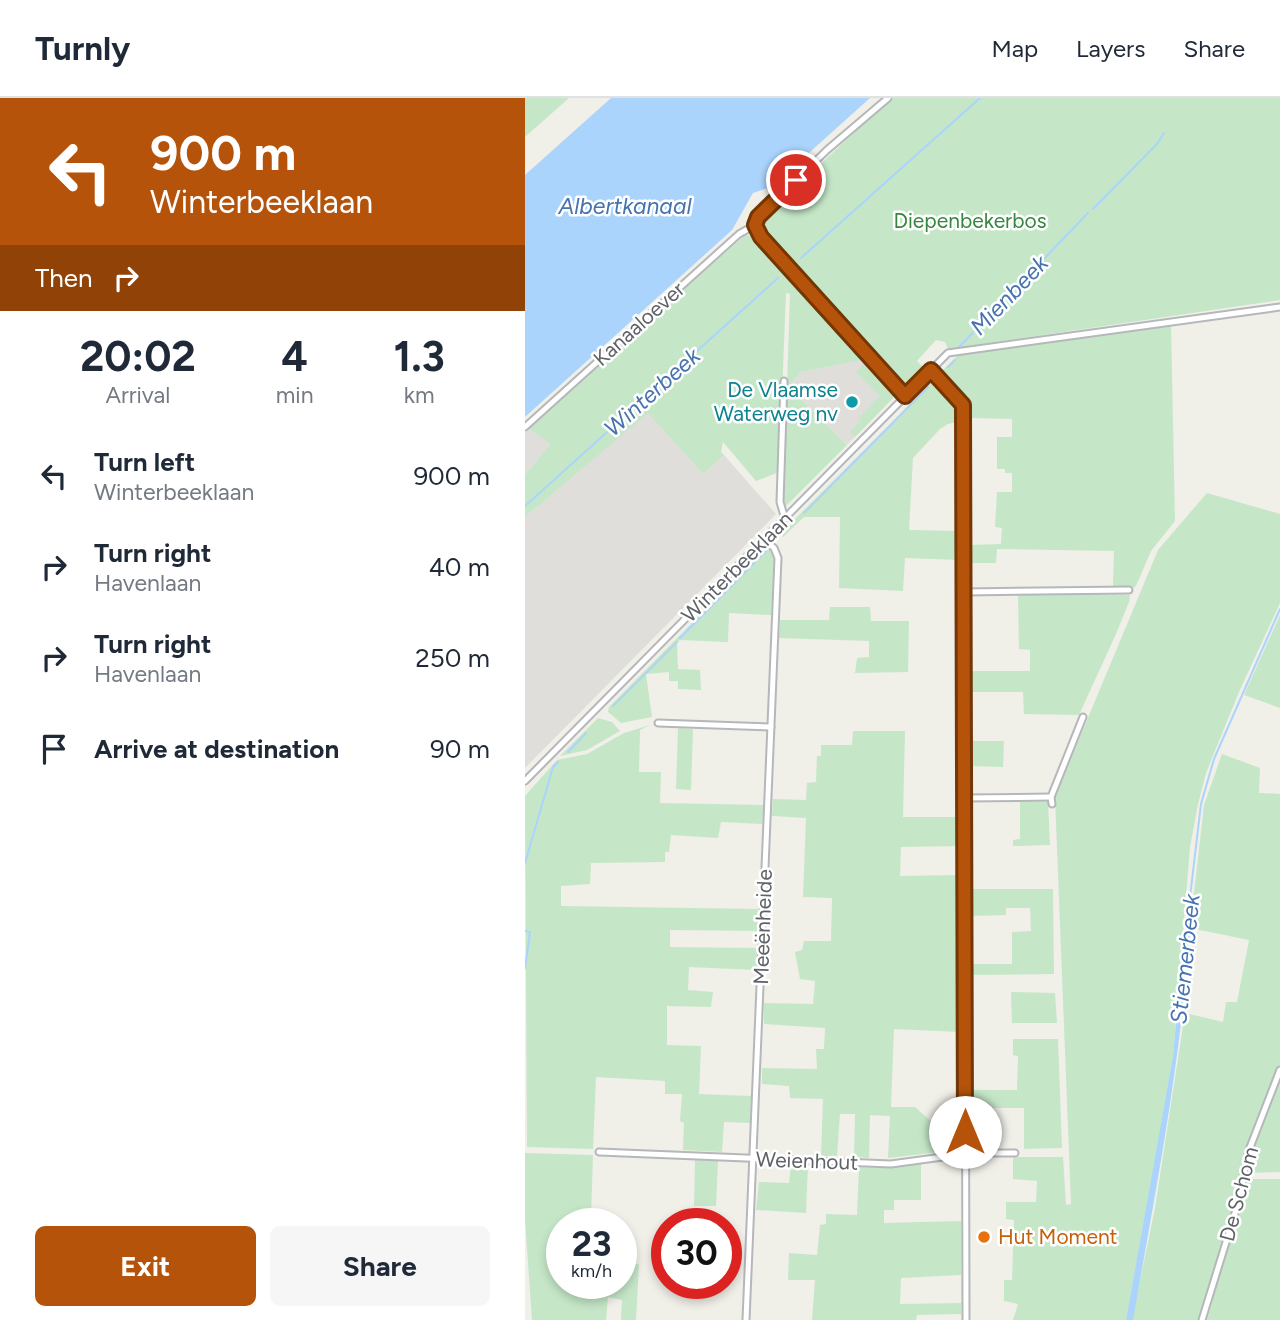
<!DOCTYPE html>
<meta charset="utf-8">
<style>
:root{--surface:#fff;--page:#f6f6f7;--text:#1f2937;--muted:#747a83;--line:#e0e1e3;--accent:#b45309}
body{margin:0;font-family:Figtree,sans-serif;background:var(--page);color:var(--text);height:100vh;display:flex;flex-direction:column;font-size:26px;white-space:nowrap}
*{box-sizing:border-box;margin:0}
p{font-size:23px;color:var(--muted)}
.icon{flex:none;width:38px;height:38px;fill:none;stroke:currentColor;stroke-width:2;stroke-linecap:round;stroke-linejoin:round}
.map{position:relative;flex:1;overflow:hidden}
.drawer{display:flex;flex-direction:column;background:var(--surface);width:525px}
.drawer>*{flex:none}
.hud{background:#b45309;color:#fff;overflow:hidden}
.speed{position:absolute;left:21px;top:1110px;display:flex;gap:14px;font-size:35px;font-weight:700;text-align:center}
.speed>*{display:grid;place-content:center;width:91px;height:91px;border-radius:50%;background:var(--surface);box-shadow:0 4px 10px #0003;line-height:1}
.speed small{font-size:18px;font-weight:400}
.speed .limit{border:10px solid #d22;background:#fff;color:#111}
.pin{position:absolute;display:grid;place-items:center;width:60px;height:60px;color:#fff;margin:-30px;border:4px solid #fff;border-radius:50%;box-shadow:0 2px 7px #0007}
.me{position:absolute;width:77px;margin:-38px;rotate:0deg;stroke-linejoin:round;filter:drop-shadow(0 0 5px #0008)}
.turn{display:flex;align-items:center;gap:24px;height:147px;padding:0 35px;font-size:32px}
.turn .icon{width:91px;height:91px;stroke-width:2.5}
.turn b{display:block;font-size:49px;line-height:60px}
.then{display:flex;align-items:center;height:66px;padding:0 35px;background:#0003;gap:14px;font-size:26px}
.eta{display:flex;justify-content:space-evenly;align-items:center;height:119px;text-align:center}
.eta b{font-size:42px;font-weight:700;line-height:49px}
.cta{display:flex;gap:14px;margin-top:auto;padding:14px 35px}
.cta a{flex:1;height:80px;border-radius:10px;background:var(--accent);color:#fff;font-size:28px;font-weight:700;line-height:80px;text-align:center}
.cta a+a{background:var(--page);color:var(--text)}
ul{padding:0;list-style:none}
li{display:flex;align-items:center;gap:21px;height:91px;padding:0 35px}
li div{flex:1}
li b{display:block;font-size:26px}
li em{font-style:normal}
header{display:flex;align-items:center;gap:42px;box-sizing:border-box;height:98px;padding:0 35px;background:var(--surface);border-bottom:2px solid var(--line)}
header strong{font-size:33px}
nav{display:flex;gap:38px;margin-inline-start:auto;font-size:24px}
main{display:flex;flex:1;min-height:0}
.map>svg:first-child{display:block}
.industrial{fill:#dfdeda}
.green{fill:#c5e7c8}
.water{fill:#abd4fd}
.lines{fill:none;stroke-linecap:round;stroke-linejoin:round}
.stream{stroke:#abd4fd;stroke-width:2}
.street-casing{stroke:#b5b7bb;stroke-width:9}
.street{stroke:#fff;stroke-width:5}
.route-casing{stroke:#753606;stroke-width:18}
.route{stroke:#b45309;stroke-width:12}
.culture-dot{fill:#0f9aa8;stroke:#fff;stroke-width:2.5}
.food-dot{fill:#e8710a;stroke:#fff;stroke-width:2.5}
.labels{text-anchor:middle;stroke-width:5;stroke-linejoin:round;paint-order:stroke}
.park-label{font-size:21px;fill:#388540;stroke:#fff}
.street-label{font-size:21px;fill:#5f6267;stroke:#fff}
.culture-label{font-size:21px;fill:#0d838f;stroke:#fff;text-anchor:end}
.food-label{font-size:21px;fill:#c56008;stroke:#fff;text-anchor:start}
.water-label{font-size:23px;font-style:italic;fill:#4673b0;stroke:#fff}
</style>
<header>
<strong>Turnly</strong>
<nav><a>Map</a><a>Layers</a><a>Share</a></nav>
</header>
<main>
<section class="drawer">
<div class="hud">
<div class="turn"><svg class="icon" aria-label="left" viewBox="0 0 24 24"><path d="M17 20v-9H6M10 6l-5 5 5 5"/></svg><div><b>900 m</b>Winterbeeklaan</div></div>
<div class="then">Then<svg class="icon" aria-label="right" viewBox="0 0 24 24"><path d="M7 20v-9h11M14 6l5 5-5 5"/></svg></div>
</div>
<div class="eta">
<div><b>20:02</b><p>Arrival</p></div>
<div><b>4</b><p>min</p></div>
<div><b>1.3</b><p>km</p></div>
</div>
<ul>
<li><svg class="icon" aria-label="left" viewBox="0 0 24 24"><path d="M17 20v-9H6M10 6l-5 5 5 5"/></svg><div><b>Turn left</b><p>Winterbeeklaan</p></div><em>900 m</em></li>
<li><svg class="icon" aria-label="right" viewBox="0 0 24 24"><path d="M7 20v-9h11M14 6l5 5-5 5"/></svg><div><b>Turn right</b><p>Havenlaan</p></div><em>40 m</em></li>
<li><svg class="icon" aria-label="right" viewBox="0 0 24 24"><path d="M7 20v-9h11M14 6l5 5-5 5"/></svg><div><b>Turn right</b><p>Havenlaan</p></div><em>250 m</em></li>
<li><svg class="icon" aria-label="arrive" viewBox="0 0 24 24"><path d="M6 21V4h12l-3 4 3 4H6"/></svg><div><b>Arrive at destination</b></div><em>90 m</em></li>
</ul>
<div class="cta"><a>Exit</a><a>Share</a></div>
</section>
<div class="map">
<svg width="755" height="1222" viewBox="0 0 755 1222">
<rect width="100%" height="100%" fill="#f0efe8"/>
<g class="industrial">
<polygon points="339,258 370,292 368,300 322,347 263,288 276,274 333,263"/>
<polygon points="123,314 178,376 199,357 251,416 0,670 0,419"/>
<polygon points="3,330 27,346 0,377 0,333"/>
</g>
<g class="green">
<polygon points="0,0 44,0 0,39"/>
<polygon points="366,0 755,0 755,202 423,251 420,244 411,242 392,263 398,269 380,287 376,288 235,129 235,124 239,119"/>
<polygon points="220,137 228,138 236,146 339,258 333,263 276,274 263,288 322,347 258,411 265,196 261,195 254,374 231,383 198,344 196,354 199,357 178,376 123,315 0,419 0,377 26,346 3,330"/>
<polygon points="646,227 650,423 626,453 611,488 608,490 588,489 589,453 472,451 471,465 445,465 445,447 476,446 477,430 470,429 472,394 487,394 487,375 480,375 480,371 472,371 472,339 487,339 487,321 444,320 440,302 419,281 417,273 434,256"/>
<polygon points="343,262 370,292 368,300 330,339 325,334 336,322 334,320 355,298 331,274"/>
<polygon points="408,283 419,290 435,306 435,323 423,326 415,331 388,360 384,432 434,433 435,462 380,460 378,493 314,490 315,419 279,419 258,439 257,434"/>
<polygon points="682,395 755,416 755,505 714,594 681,675 673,706 665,749 648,960 601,1222 488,1222 493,1206 479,1203 479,1182 487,1182 489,1122 481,1121 481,1104 511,1104 512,1083 488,1081 488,1059 538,1059 541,1107 546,1106 530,699 633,452"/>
<polygon points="240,451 245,451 250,457 246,517 204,515 203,544 155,542 152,545 153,571 175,572 176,592 153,591 153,583 144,583 144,574 121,576 127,619 96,625 83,614 84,609"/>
<polygon points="493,496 605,497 604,504 591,536 554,617 499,616 498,594 445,594 444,573 505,573 505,552 494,551"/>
<polygon points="305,509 345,509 346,523 384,523 383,574 330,575 332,560 344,559 344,543 254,540 255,522 304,522"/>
<polygon points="755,517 755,610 719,597"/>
<polygon points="73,620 87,624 95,633 62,652 35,658"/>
<polygon points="125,627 115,632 114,674 136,674 135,705 239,707 237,726 196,724 193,740 146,737 144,754 140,754 140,764 66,765 65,786 36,788 36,808 233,811 233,833 145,832 145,849 232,850 231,872 164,869 163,892 188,894 186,909 142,908 142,947 176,948 174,996 226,998 225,1025 199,1024 197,1054 158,1052 159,1025 155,1023 157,996 140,996 140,983 71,979 68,1051 2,1049 0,698 32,662 62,656 99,635"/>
<polygon points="153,630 168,631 166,692 151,691"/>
<polygon points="328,633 380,633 378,719 436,719 435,748 376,749 375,778 435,777 435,934 369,931 366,1009 390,1009 410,1027 435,1026 435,1049 432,1052 363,1060 365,1018 345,1017 344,1060 329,1059 330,1016 315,1016 312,1058 296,1058 298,1001 265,1000 264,988 237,986 237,970 292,971 291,951 299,951 300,930 239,926 239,905 288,906 290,883 275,881 270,854 277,852 279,843 306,843 307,800 278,799 281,720 247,718 248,701 281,702 282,685 291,684 292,658 296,658 296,647 327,647"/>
<polygon points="444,643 479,643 478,669 445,668"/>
<polygon points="697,656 735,670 734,695 755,696 755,1074 725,1075 726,1066 719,1066 711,1103 674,1222 607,1222 630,1110 660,915 698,924 701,904 712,904 724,842 665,830 679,707"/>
<polygon points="523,703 525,747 488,748 488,742 495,741 495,704"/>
<polygon points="444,791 528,791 529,876 444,877 444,866 487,866 487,834 506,833 505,810 481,810 481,817 443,818"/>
<polygon points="486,894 530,895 532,925 487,925"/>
<polygon points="488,941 533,941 537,1050 499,1051 499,1010 445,1010 446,992 492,992 493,958 488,957"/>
<polygon points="0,1055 68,1057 66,1121 45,1121 44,1125 37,1125 37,1185 96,1185 96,1177 104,1178 106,1166 114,1166 111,1222 96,1222 97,1202 83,1199 81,1222 7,1222 0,1122"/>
<polygon points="170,1062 193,1063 191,1108 169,1108"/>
<polygon points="396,1066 396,1102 369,1102 369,1112 359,1112 359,1125 436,1123 436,1177 376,1180 375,1206 436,1205 436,1216 392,1217 391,1222 287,1222 290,1182 263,1182 264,1155 292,1157 295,1127 301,1126 301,1116 332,1117 334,1069 361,1070"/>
<polygon points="266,1067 283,1067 281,1115 231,1112 234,1084 264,1085"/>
<polygon points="723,1081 755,1081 755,1222 682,1222"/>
</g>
<g class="water">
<polygon points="86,0 345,0 246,89 228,95 207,132 0,319 0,77"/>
<path d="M661,815H666C658,953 632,1085 608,1222H601L648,958Z"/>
</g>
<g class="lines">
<g class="stream">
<polyline points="568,111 632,46 639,35"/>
<polyline points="276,160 455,0"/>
<polyline points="434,249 563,115"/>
<polyline points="423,269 430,262"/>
<polyline points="0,408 253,180"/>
<polyline points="279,415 403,289"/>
<polyline points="155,540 241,453"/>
<polyline points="88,608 152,544"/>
<polyline points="43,654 61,635"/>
<polyline points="0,765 28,669 33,664"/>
<polyline points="663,816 676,706 689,661 755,511"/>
<polyline points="0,833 5,834 0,870"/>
</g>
<defs>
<g id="street">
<polyline points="363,0 302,52 240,112 233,119 230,127 236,139 380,298"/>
<polyline points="406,272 435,301 439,313 441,1222"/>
<polyline points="259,283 255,404 260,421"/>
<polyline points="0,329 214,136 230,127"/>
<polyline points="439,494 604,492"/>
<polyline points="133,625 246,629"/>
<polyline points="0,683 423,255 755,209"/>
<polyline points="440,700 526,699"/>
<polyline points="527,706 526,699 558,619"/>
<polyline points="74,1054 366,1066 447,1055 490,1055"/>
<polyline points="221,1222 253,460 249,450 240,442"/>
<polyline points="677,1222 714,1102 724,1052 755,972"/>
</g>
</defs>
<use href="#street" class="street-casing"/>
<use href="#street" class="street"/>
</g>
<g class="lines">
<defs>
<polyline id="route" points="271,82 233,119 230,127 236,139 380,298 406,272 438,307 440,1034"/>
</defs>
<use href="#route" class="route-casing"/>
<use href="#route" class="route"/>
</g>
<circle class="culture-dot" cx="327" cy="304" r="7"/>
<circle class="food-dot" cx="459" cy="1139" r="7"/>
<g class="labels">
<g class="park-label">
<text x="445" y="130">Diepenbekerbos</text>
</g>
<g class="street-label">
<text transform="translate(114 226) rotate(-42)" y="7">Kanaaloever</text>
<text transform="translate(212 469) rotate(-45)" y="7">Winterbeeklaan</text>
<text transform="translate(238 829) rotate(-88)" y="7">Meeënheide</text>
<text transform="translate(282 1063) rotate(2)" y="7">Weienhout</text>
<text transform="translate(714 1096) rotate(-75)" y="7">De Schom</text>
</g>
<g class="culture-label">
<text x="313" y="299">De Vlaamse<tspan x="313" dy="24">Waterweg nv</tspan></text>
</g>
<g class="food-label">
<text x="473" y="1146">Hut Moment</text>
</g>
<g class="water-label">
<text x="100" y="116">Albertkanaal</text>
<text transform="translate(484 197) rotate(-46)" y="8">Mienbeek</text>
<text transform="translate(127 294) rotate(-42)" y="8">Winterbeek</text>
<text transform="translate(660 861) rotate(-84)" y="8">Stiemerbeek</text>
</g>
</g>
</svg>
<div class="speed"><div>23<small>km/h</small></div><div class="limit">30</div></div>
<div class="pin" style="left:271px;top:82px;background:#d93025"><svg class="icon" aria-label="arrive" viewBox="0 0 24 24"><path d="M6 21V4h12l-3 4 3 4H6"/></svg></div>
<svg class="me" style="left:440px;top:1034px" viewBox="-20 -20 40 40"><circle r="19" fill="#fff"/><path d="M0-13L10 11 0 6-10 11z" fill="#b45309"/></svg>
</div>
</main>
